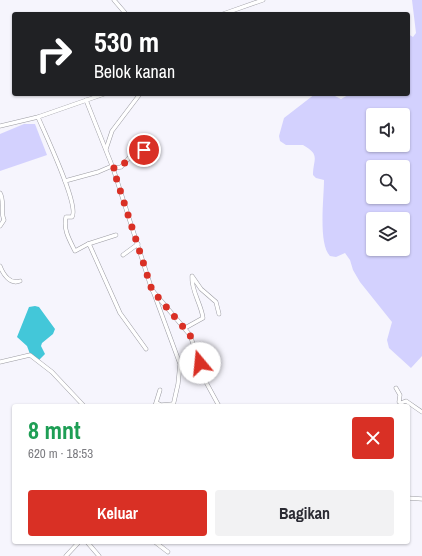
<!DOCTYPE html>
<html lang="id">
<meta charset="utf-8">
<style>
:root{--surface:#fff;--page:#f2f2f3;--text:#2b2b33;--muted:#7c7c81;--accent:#d93025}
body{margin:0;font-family:"Archivo Narrow",sans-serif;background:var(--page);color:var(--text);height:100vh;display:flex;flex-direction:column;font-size:15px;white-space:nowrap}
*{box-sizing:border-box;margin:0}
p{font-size:13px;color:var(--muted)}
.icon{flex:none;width:22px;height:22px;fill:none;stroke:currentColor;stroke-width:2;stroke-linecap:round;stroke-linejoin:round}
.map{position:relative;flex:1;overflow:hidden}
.drawer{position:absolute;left:12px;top:404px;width:398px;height:140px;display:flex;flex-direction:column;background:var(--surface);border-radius:4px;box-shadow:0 1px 3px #0004}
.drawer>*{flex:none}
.guide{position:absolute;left:12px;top:12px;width:398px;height:84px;border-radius:4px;box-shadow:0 1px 3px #0004;background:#202124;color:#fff;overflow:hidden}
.tools{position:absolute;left:366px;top:108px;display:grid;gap:8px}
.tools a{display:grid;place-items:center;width:44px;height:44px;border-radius:4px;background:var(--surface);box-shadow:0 1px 3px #0004;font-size:20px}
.pin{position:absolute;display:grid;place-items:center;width:34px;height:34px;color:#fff;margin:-17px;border:2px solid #fff;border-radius:50%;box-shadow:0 1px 4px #0007}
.me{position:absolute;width:44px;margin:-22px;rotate:343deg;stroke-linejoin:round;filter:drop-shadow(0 0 3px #0008)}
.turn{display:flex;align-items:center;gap:14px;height:84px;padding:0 16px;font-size:18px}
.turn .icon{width:52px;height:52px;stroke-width:2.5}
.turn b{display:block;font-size:28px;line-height:34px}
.round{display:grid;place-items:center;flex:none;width:42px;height:42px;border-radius:4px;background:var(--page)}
.head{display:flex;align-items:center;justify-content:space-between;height:68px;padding:0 16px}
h1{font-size:24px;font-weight:800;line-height:30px;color:#1e9e55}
.button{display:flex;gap:8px;margin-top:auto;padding:8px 16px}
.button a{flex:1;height:46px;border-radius:4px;background:var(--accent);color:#fff;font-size:16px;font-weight:800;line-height:46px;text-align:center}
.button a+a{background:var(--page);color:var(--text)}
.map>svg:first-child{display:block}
.green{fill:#d3d1fe;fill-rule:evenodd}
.water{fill:#43c7d9}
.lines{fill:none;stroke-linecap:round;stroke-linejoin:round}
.minor-casing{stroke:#9b9ba2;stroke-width:4.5}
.minor{stroke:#fff;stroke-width:3.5}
.route{stroke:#d93025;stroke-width:7;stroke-dasharray:0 12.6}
</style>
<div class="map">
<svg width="422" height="556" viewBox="0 0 422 556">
<rect width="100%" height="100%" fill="#f6f5fd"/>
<g class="green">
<path d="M412,0H422V356L411,368L389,348L387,340L392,322L360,282L353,270L350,260L345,253L336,257L330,256C318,244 324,198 324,180L316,178L313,175C313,159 321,155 303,145H286L280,141L279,136L284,118L315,94H331L341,99L350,94H408V34L413,37L416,33ZM373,115H403V145H373ZM373,167H403V197H373ZM373,219H403V249H373Z"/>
<polygon points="24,124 35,124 47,155 0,171 0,134"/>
</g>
<polygon class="water" points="35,306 39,307 55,329 53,334 42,343 41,346 45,354 39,360 30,354 27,346 17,337 29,307"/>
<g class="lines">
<defs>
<g id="minor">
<polyline points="114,0 126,14"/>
<polyline points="223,14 263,0"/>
<polyline points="86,100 113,168 152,290 190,335 207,384 219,406"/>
<path d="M38,117C44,132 80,206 72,217H66C63,229 69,239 75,251L88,244L90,246L120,313L146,349"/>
<polyline points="0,126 38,117 104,94"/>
<polyline points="106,149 112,131 140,94"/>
<polyline points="113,168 121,167 136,150 149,151"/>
<polyline points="65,181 98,172 112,166"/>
<path d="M0,193C5,201 0,211 4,220L0,226"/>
<polyline points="88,244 116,235"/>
<polyline points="123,255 138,244"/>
<path d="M0,266C3,274 10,285 20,281"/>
<polyline points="153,291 180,364 178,384 173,406"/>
<path d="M185,328L203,318C201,303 191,291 192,276L201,289L216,302L219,314"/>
<polyline points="0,362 30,355 52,372 84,406"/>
<polyline points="396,388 400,395 399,402 401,403 406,401 422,412"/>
<polyline points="157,403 161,405 173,404"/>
<polyline points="155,406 160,390"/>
<polyline points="408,498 422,499"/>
<polyline points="87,542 99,556"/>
<polyline points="155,542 168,552"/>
<polyline points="66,556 79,542"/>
</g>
</defs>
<use href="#minor" class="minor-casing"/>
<use href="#minor" class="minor"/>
</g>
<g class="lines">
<polyline class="route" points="144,150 136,150 121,167 113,168 152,290 190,335 200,363"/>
</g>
</svg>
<div class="tools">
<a><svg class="icon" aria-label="sound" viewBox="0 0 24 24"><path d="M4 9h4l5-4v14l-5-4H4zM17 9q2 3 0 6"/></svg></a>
<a><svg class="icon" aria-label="search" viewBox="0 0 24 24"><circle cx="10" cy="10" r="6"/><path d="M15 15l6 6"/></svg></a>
<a><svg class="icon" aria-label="layers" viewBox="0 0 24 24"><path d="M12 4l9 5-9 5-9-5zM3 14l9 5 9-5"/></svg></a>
</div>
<div class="pin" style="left:144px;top:150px;background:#d93025"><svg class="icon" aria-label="arrive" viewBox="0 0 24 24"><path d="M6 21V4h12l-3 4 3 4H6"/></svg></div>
<svg class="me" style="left:200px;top:363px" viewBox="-20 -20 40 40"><circle r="19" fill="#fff"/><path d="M0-13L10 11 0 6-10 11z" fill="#d93025"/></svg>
<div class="guide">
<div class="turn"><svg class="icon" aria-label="right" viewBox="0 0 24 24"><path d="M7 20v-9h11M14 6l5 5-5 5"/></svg><div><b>530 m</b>Belok kanan</div></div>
</div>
<section class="drawer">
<div class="head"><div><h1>8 mnt</h1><p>620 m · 18:53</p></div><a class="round" style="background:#d93025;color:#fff"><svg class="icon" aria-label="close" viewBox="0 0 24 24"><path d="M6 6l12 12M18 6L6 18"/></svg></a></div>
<div class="button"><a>Keluar</a><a>Bagikan</a></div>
</section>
</div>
